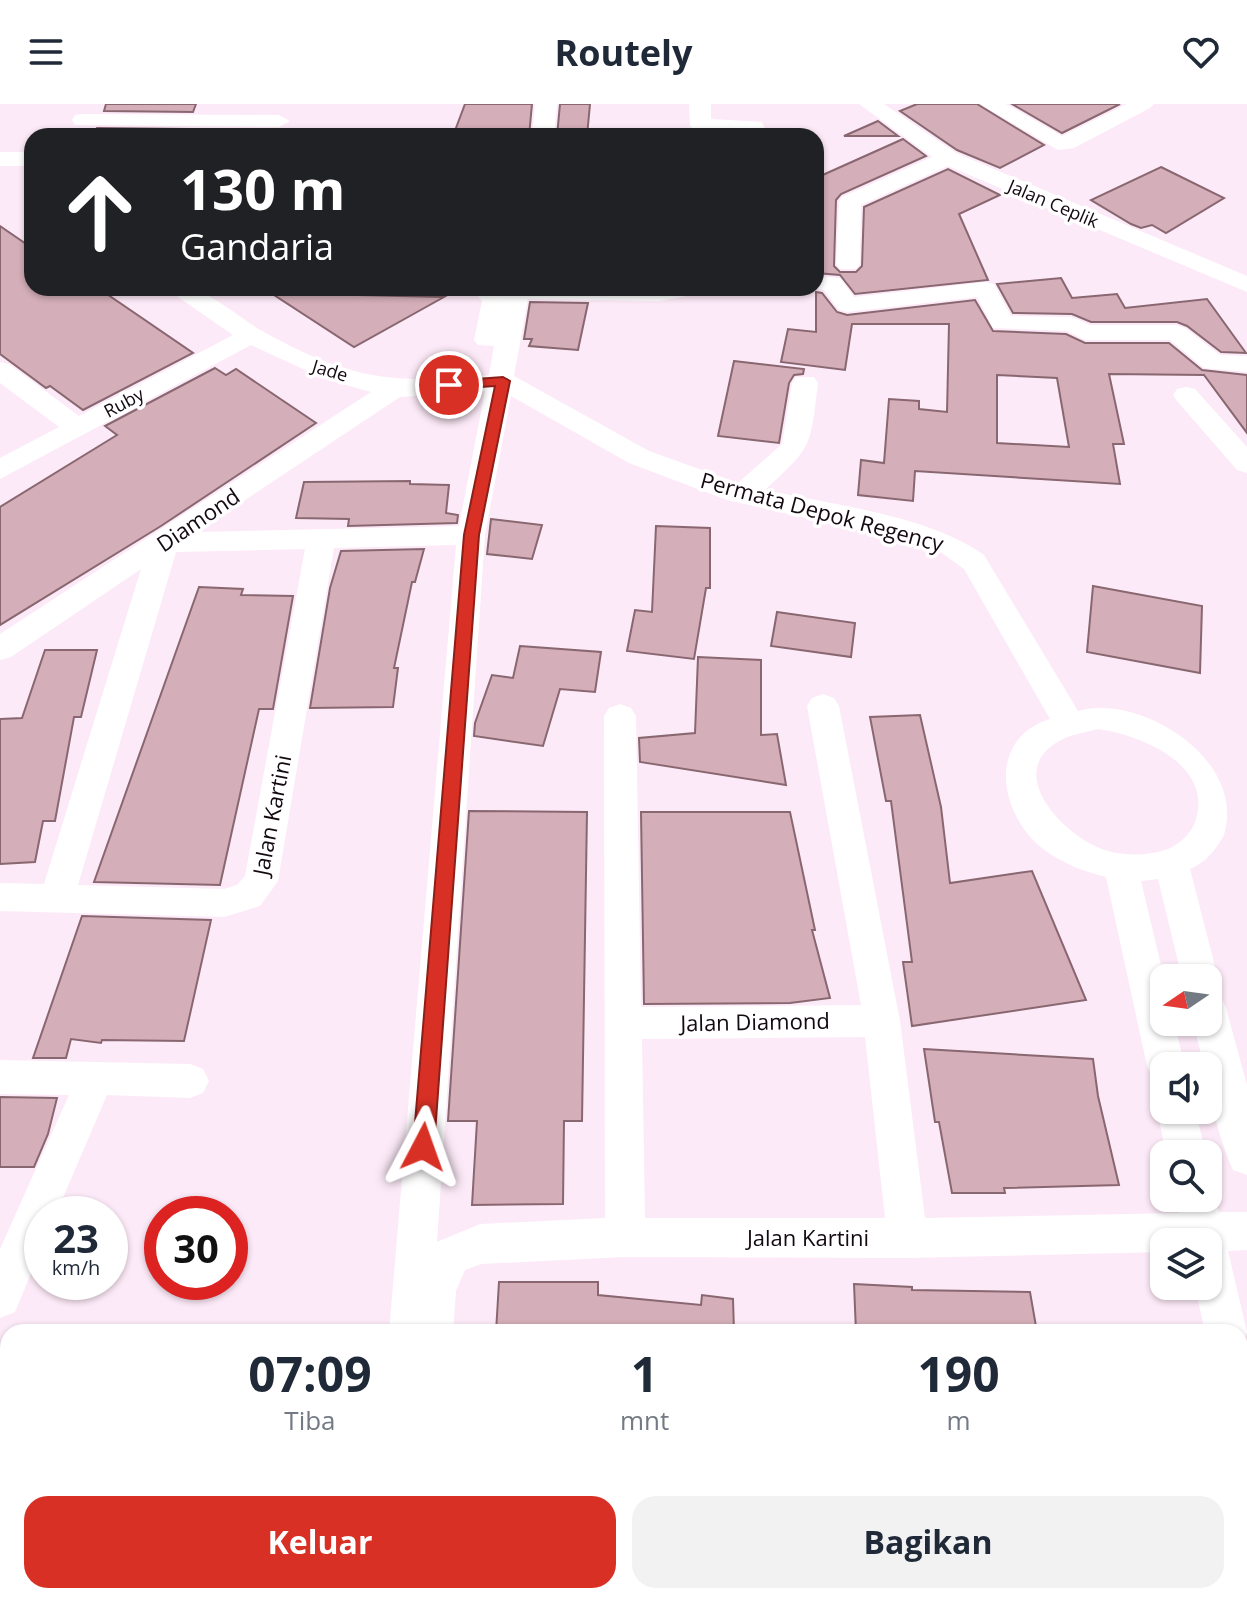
<!DOCTYPE html>
<html lang="id">
<style>
:root{--surface:#fff;--page:#f2f2f3;--text:#1f2937;--muted:#747a83;--accent:#d93025}
body{margin:0;font-family:"Open Sans",sans-serif;background:var(--page);color:var(--text);height:100vh;display:flex;flex-direction:column;font-size:30px;white-space:nowrap}
*{box-sizing:border-box;margin:0}
p{font-size:26px;color:var(--muted)}
.icon{flex:none;width:44px;height:44px;fill:none;stroke:currentColor;stroke-width:2;stroke-linecap:round;stroke-linejoin:round}
.map{position:relative;flex:1;overflow:hidden}
.sheet{position:absolute;left:0px;top:1220px;width:1248px;height:280px;display:flex;flex-direction:column;background:var(--surface);border-radius:24px 24px 0 0;box-shadow:0 2px 6px #0004}
.sheet>*{flex:none}
.guide{position:absolute;left:24px;top:24px;width:800px;height:168px;border-radius:24px;box-shadow:0 2px 6px #0004;background:#202124;color:#fff;overflow:hidden}
.needle{width:52px;rotate:257deg}
.controls{position:absolute;left:1150px;top:860px;display:grid;gap:16px}
.controls a{display:grid;place-items:center;width:72px;height:72px;border-radius:16px;background:var(--surface);box-shadow:0 2px 6px #0004;font-size:40px}
.speed{position:absolute;left:24px;top:1092px;display:flex;gap:16px;font-size:40px;font-weight:700;text-align:center}
.speed>*{display:grid;place-content:center;width:104px;height:104px;border-radius:50%;background:var(--surface);box-shadow:0 2px 6px #0004;line-height:1}
.speed small{font-size:20px;font-weight:400}
.speed .limit{border:12px solid #d22;background:#fff;color:#111}
.pin{position:absolute;display:grid;place-items:center;width:68px;height:68px;color:#fff;margin:-34px;border:4px solid #fff;border-radius:50%;box-shadow:0 2px 8px #0007}
.me{position:absolute;width:88px;margin:-44px;rotate:4deg;stroke-linejoin:round;filter:drop-shadow(0 0 6px #0008)}
.turn{display:flex;align-items:center;gap:28px;height:168px;padding:0 24px;font-size:36px}
.turn .icon{width:104px;height:104px;stroke-width:2.5}
.turn b{display:block;font-size:56px;line-height:68px}
.eta{display:flex;justify-content:space-evenly;align-items:center;height:136px;text-align:center}
.eta b{font-size:48px;font-weight:700;line-height:56px}
.primary-button{display:flex;gap:16px;margin-top:auto;padding:16px 24px}
.primary-button a{flex:1;height:92px;border-radius:24px;background:var(--accent);color:#fff;font-size:32px;font-weight:700;line-height:92px;text-align:center}
.primary-button a+a{background:var(--page);color:var(--text)}
header{display:flex;justify-content:space-between;align-items:center;height:104px;padding:0 24px;background:var(--surface);font-size:36px;font-weight:700}
.map>svg:first-child{display:block}
.building{fill:#d4aeb8;stroke:#896770;stroke-width:2;fill-rule:evenodd}
.lines{fill:none;stroke-linecap:round;stroke-linejoin:round}
.street{fill:#fff;fill-rule:evenodd}
.route{fill:#d93025;stroke:#8d1f18;stroke-width:2}
.labels{text-anchor:middle;stroke-width:7;stroke-linejoin:round;paint-order:stroke}
.far-street-label{font-size:18px;fill:#130911;stroke:#fff}
.street-label{font-size:22px;fill:#130911;stroke:#fff}
</style>
<header><svg class="icon" aria-label="menu" viewBox="0 0 24 24"><path d="M4 6h16M4 12h16M4 18h16"/></svg>Routely<svg class="icon" aria-label="heart" viewBox="0 0 24 24"><path d="M12 20l-8-8c-3-5 5-10 8-4 3-6 11-1 8 4z"/></svg></header>
<div class="map">
<svg width="1247" height="1500" viewBox="0 0 1247 1500">
<rect width="100%" height="100%" fill="#fdeaf8"/>
<g class="building">
<polygon points="106,0 196,0 193,8 104,7"/>
<polygon points="465,0 532,0 529,32 453,32"/>
<polygon points="560,0 590,0 587,32 557,32"/>
<polygon points="917,0 977,0 1044,41 1000,64 957,46 900,7"/>
<polygon points="1012,0 1120,0 1062,29"/>
<polygon points="878,17 898,32 844,32"/>
<polygon points="97,24 186,25 183,32 94,32"/>
<polygon points="903,35 926,52 841,90 836,96 834,162 840,168 856,168 862,162 864,103 948,65 1000,91 959,110 988,176 855,190 840,171 816,169 816,74"/>
<polygon points="1161,63 1224,94 1166,129 1152,121 1141,124 1131,120 1091,96"/>
<polygon points="0,122 32,144 32,184 98,184 193,249 83,306 50,282 46,284 0,250"/>
<polygon points="1061,174 1072,194 1117,190 1125,204 1207,195 1246,249 1221,248 1187,222 1177,218 1091,218 1072,210 1013,209 997,180"/>
<path d="M816,188L822,189L837,208L847,211L975,196L993,227L1066,230L1085,239H1169L1202,266L1247,271V329L1204,271L1109,270L1124,340H1113L1120,380L915,367L913,397L858,391L861,356L884,359L889,295L919,297V305L947,308L949,220H852L845,266L781,258L788,225L816,228ZM997,271L1057,274L1069,343L997,339Z"/>
<polygon points="271,189 444,193 354,243"/>
<polygon points="530,198 588,199 578,246 529,242 532,235 524,235"/>
<polygon points="734,257 804,265 803,270 794,271 789,279 779,339 718,332"/>
<polygon points="215,264 226,271 236,265 316,319 161,422 0,521 0,403 117,331 105,322"/>
<polygon points="410,377 410,380 449,381 446,409 458,411 457,419 348,422 349,415 296,414 304,378"/>
<polygon points="491,415 542,421 532,455 487,450"/>
<polygon points="656,422 710,424 710,484 706,484 694,555 627,547 635,506 652,508"/>
<polygon points="424,445 415,478 412,478 394,564 398,564 393,603 310,604 330,484 341,447"/>
<polygon points="1093,482 1202,502 1200,569 1087,548"/>
<polygon points="199,483 243,485 241,491 293,492 273,605 259,605 220,781 94,778"/>
<polygon points="777,508 855,519 851,553 771,542"/>
<polygon points="520,542 601,548 595,588 560,585 543,642 474,632 475,619 492,571 513,574"/>
<polygon points="45,546 97,546 81,613 74,613 55,717 43,717 35,758 0,760 0,615 22,614"/>
<polygon points="698,553 761,556 761,631 777,630 786,681 640,658 639,634 695,629"/>
<polygon points="920,611 941,703 950,779 1032,767 1086,896 912,922 903,858 912,858 891,697 886,697 870,613"/>
<polygon points="469,707 587,708 582,1017 564,1017 563,1100 472,1101 477,1017 448,1017"/>
<polygon points="641,708 790,708 815,826 812,826 830,894 790,899 644,900"/>
<polygon points="82,812 211,816 184,937 102,936 101,939 71,935 66,954 33,954"/>
<polygon points="924,945 1093,955 1098,992 1119,1081 1004,1084 1005,1089 952,1089 939,1018 935,1018"/>
<polygon points="0,993 57,994 48,1030 34,1063 0,1063"/>
<polygon points="499,1178 598,1178 598,1191 701,1201 702,1191 733,1195 734,1228 496,1228"/>
<polygon points="854,1180 912,1183 912,1186 1030,1188 1037,1228 856,1228"/>
</g>
<g class="lines">
<g class="street">
<polygon points="535,0 557,0 554,32 532,32"/>
<polygon points="689,0 711,0 711,15 762,18 768,32 693,26 690,21"/>
<polygon points="859,0 884,0 956,49 1247,172 1247,188 948,62 861,101 860,160 856,165 840,165 836,160 839,98 842,93 932,53"/>
<polygon points="980,0 1006,0 1062,32 1127,0 1154,0 1150,4 1074,44 1058,46"/>
<polygon points="83,10 279,11 290,17 279,23 75,21 72,16 75,11"/>
<rect x="0" y="48" width="32" height="14"/>
<polygon points="816,172 840,174 854,193 985,178 994,180 1011,212 1072,213 1090,221 1176,221 1185,224 1220,251 1247,252 1247,268 1204,264 1170,236 1085,236 1067,227 993,224 977,193 848,208 839,206 824,186 807,184 816,184"/>
<path d="M165,184C174,184 187,182 195,185C219,195 241,215 264,228C348,275 394,281 489,271L494,242L478,241L474,236L482,197L472,184H497L504,193L506,184H707L704,189L659,197L528,195L514,272L649,347L738,379L782,340L792,279L796,273H814L818,279C810,344 813,342 765,386C833,401 928,411 984,451L1078,607C1140,589 1247,655 1224,731C1215,747 1206,758 1190,765L1218,874L1213,885L1208,887V874H1182L1158,775L1141,777L1164,874V918H1174L1185,962H1164V978L1153,974L1147,962L1106,773C1083,767 1063,760 1043,745C999,710 986,635 1050,615L964,465L942,449L914,438L727,396L629,359L511,292L485,431L437,1138L480,1120L605,1114L604,612L609,604L620,600L631,604L636,612L641,903L861,901L807,602L812,594L823,590L834,594L839,602L900,917L925,1114L1179,1109L1176,1094H1208L1210,1081L1219,1108H1247V1146L1228,1147L1247,1228L1241,1243L1240,1228H1205L1195,1182H1208V1138H1164V1148L907,1154L625,1153L481,1160L465,1166L456,1187L453,1228H389L456,441L334,444L278,777L260,802L224,813L0,807V779L44,780L141,465L11,553L0,556V530L371,288L325,275L251,241L0,375V354L59,323L0,279V258L9,260L79,312L233,231ZM485,287L459,422L197,428L400,293ZM305,445L245,772L237,781L224,785L78,781L176,448ZM1098,625C1141,631 1215,661 1195,718C1191,730 1178,742 1165,746C1143,753 1113,752 1093,741C1056,723 1004,664 1063,635C1073,630 1087,628 1098,625ZM865,933L885,1114H645L642,935Z"/>
<polygon points="1186,283 1195,285 1247,343 1247,369 1237,366 1177,297 1173,291 1177,285"/>
<path d="M1208,888L1221,893L1226,904L1247,981V1071L1233,1066C1220,1036 1208,995 1208,962H1204L1193,918H1208Z"/>
<polygon points="0,956 190,960 203,965 209,977 203,989 190,994 107,991 56,1110 42,1110 42,1143 15,1208 0,1214 0,1145 69,991 0,990"/>
<polygon points="1164,993 1164,1006 1195,1006 1206,1050 1166,1050 1157,1006"/>
<polygon points="1240,1271 1247,1274 1247,1347 1240,1344"/>
<polygon points="367,1492 439,1492 438,1500 367,1500"/>
<polygon points="823,1492 873,1492 876,1500 826,1500"/>
</g>
</g>
<polygon class="route" points="503,273 510,277 479,431 434,1043 431,1050 423,1052 416,1050 413,1043 464,431 495,282 449,285 442,281 449,277"/>
<g class="labels">
<g class="far-street-label">
<text transform="translate(1053 100) rotate(23)" y="6">Jalan Ceplik</text>
<text transform="translate(330 267) rotate(17)" y="6">Jade</text>
<text transform="translate(124 299) rotate(-28)" y="6">Ruby</text>
</g>
<g class="street-label">
<text transform="translate(822 408) rotate(15)" y="8">Permata Depok Regency</text>
<text transform="translate(198 416) rotate(-34)" y="8">Diamond</text>
<text transform="translate(272 711) rotate(-79)" y="8">Jalan Kartini</text>
<text transform="translate(755 918) rotate(-1)" y="8">Jalan Diamond</text>
<text x="808" y="1142">Jalan Kartini</text>
</g>
</g>
</svg>
<div class="controls">
<a><svg class="needle" viewBox="-14 -14 28 28"><path d="M0-13l5 13h-10z" fill="#e53935"/><path d="M0 13l5-13h-10z" fill="#747a83"/></svg></a>
<a><svg class="icon" aria-label="sound" viewBox="0 0 24 24"><path d="M4 9h4l5-4v14l-5-4H4zM17 9q2 3 0 6"/></svg></a>
<a><svg class="icon" aria-label="search" viewBox="0 0 24 24"><circle cx="10" cy="10" r="6"/><path d="M15 15l6 6"/></svg></a>
<a><svg class="icon" aria-label="layers" viewBox="0 0 24 24"><path d="M12 4l9 5-9 5-9-5zM3 14l9 5 9-5"/></svg></a>
</div>
<div class="speed"><div>23<small>km/h</small></div><div class="limit">30</div></div>
<div class="pin" style="left:449px;top:281px;background:#d93025"><svg class="icon" aria-label="arrive" viewBox="0 0 24 24"><path d="M6 21V4h12l-3 4 3 4H6"/></svg></div>
<svg class="me" style="left:423px;top:1043px" viewBox="-20 -20 40 40"><path d="M0-17L14 15 0 8-14 15z" fill="#d93025" stroke="#fff" stroke-width="4"/></svg>
<div class="guide">
<div class="turn"><svg class="icon" aria-label="ahead" viewBox="0 0 24 24"><path d="M12 20V5M6 11l6-6 6 6"/></svg><div><b>130 m</b>Gandaria</div></div>
</div>
<section class="sheet">
<div class="eta">
<div><b>07:09</b><p>Tiba</p></div>
<div><b>1</b><p>mnt</p></div>
<div><b>190</b><p>m</p></div>
</div>
<div class="primary-button"><a>Keluar</a><a>Bagikan</a></div>
</section>
</div>
